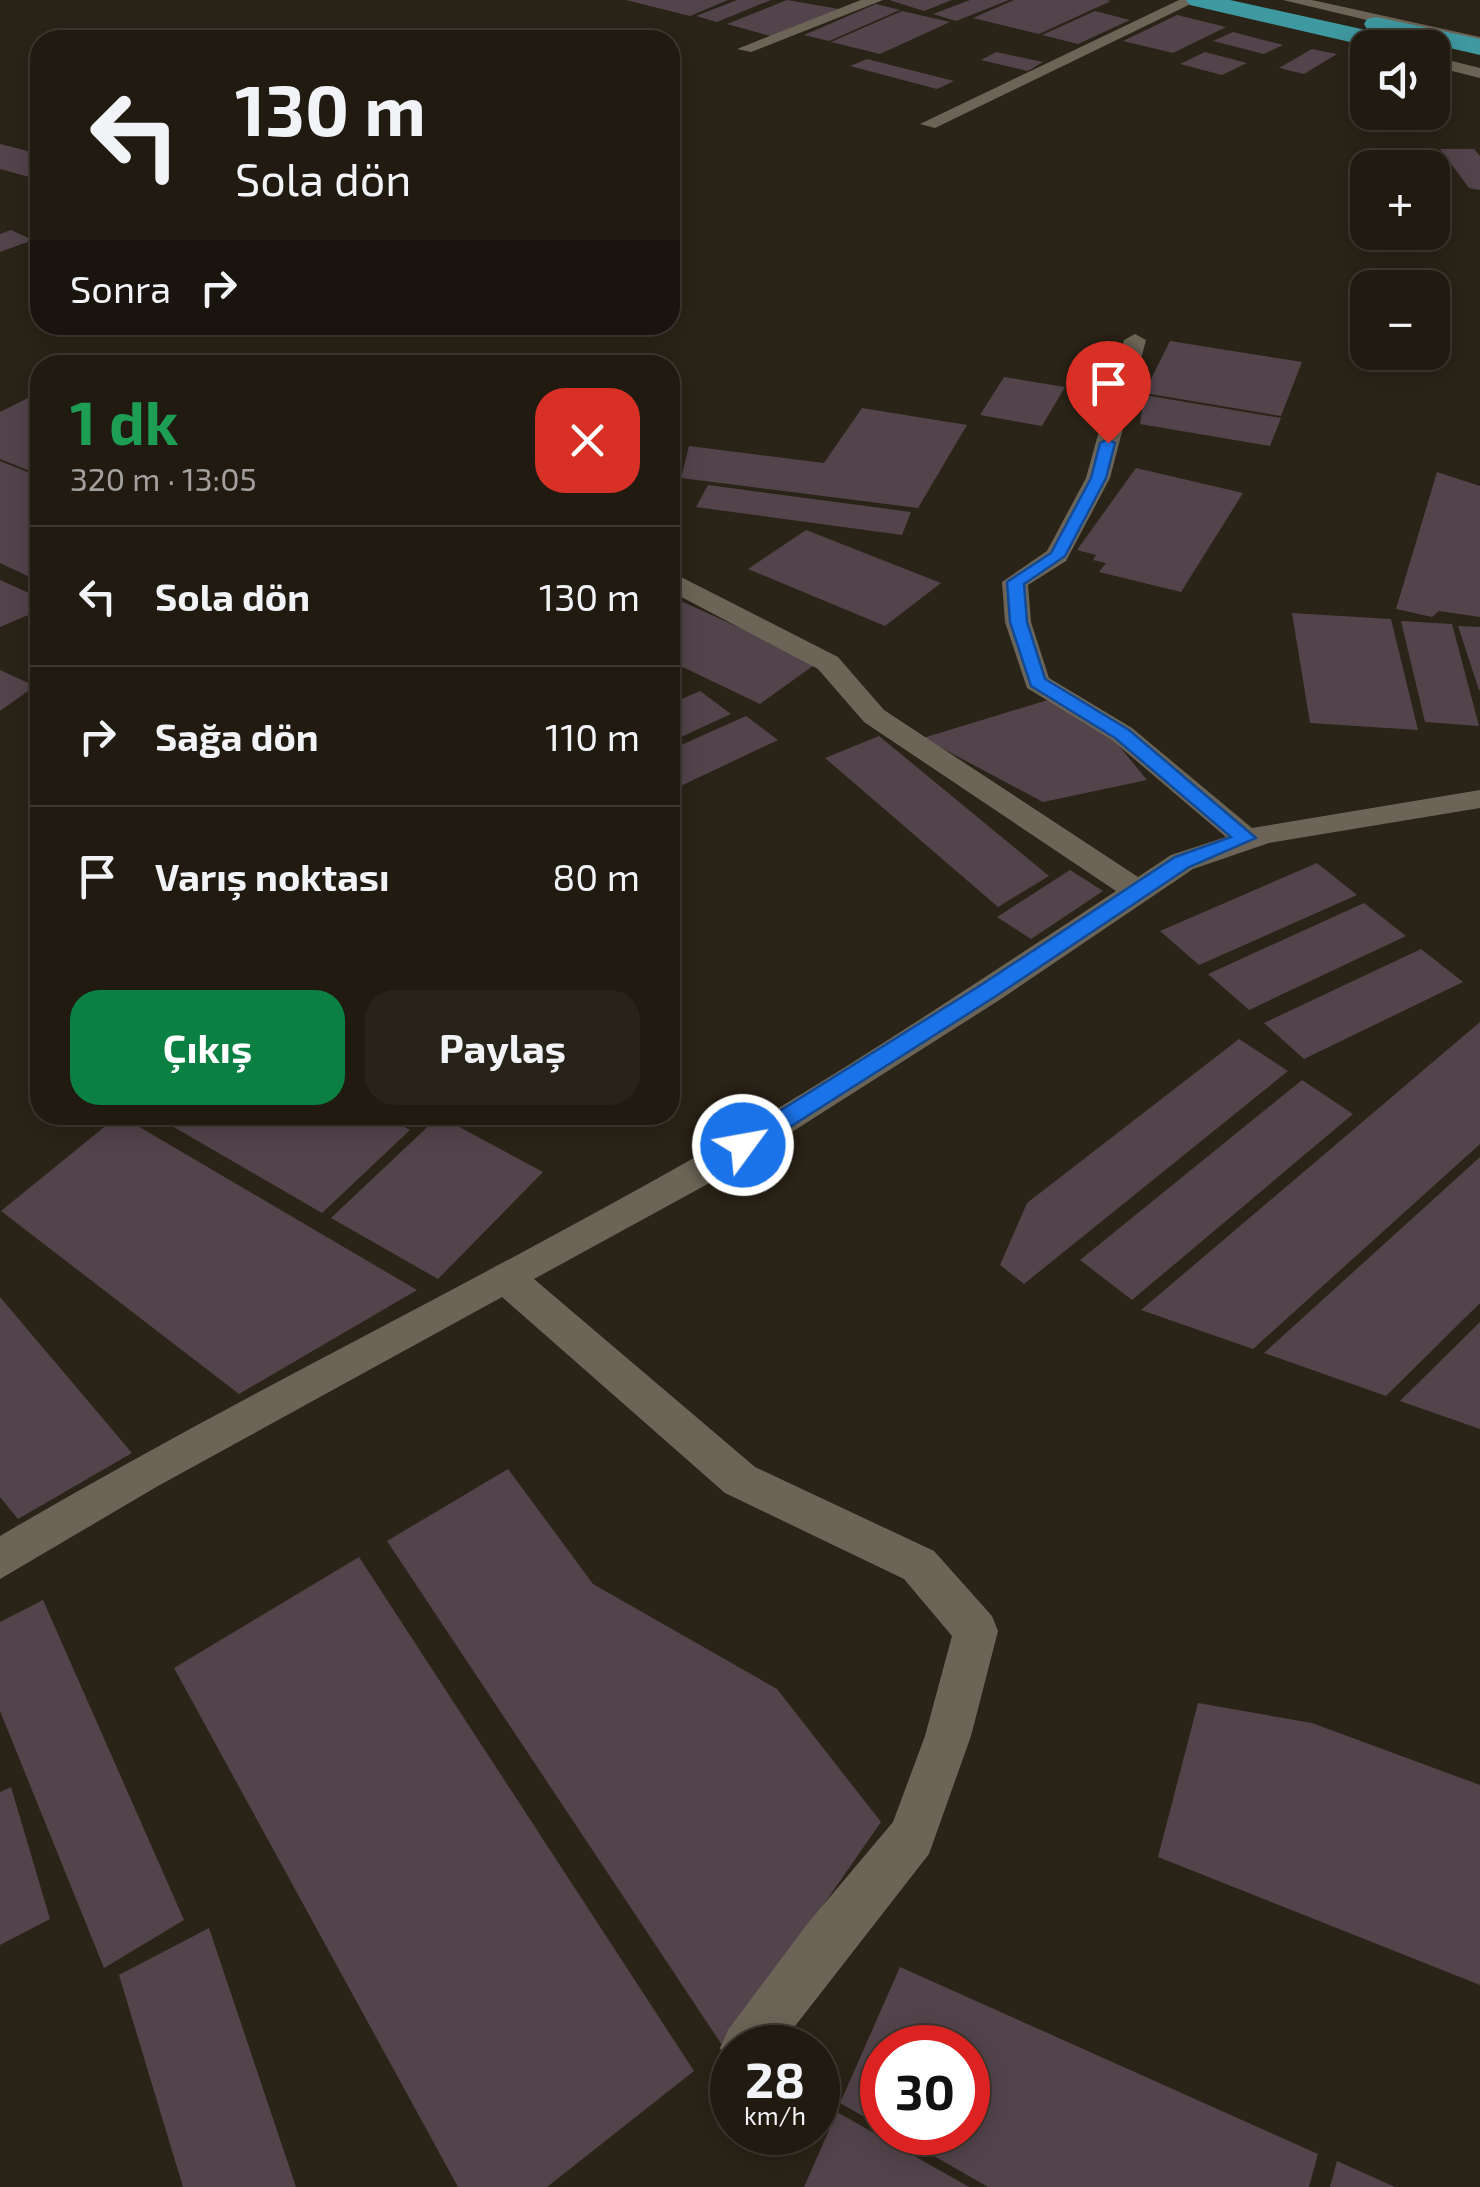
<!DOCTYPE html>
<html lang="tr">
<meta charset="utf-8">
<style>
:root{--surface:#201a11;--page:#28231a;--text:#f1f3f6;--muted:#a2a19f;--line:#3d3831;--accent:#0b8043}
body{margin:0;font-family:"Exo 2",sans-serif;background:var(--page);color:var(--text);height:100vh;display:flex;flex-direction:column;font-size:38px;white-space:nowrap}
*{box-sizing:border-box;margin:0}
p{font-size:32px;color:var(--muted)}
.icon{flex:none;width:55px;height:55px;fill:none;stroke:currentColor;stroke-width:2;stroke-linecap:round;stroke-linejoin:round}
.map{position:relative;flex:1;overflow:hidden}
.panel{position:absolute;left:30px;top:355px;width:650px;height:770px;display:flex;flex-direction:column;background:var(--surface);border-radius:30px;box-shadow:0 5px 25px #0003,0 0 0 2px var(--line)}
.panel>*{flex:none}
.guide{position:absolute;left:30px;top:30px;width:650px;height:305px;border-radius:30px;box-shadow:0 5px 25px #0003,0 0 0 2px var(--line);background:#201a11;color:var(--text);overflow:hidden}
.tools{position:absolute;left:1350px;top:30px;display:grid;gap:20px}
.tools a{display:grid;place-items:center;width:100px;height:100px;border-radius:20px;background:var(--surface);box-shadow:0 5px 25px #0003,0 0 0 2px var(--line);font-size:50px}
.speed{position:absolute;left:710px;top:2025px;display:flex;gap:20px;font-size:50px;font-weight:700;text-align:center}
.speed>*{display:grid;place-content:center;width:130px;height:130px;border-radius:50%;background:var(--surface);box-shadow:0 5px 25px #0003,0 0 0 2px var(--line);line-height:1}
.speed small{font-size:25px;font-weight:400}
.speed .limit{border:15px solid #d22;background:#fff;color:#111}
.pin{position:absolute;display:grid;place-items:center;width:85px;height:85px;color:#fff;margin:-102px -42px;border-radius:50% 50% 50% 0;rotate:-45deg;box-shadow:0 0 10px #0007}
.pin .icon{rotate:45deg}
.me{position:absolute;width:110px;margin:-55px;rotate:58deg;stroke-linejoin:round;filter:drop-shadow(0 0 8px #0008)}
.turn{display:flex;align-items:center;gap:35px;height:210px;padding:0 40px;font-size:45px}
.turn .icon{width:130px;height:130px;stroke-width:2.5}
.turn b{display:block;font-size:70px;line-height:85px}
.then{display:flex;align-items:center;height:95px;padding:0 40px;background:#0003;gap:20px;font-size:38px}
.round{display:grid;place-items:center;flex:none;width:105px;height:105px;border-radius:30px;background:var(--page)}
.overview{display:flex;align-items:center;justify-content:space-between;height:170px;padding:0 40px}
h1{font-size:60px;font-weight:700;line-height:75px;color:#1e9e55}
.button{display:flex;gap:20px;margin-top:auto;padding:20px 40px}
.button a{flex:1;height:115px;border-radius:30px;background:var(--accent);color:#fff;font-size:40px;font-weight:700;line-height:115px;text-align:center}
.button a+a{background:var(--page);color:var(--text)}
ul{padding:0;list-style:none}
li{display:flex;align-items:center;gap:30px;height:140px;padding:0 40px;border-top:2px solid var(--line)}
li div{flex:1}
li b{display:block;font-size:38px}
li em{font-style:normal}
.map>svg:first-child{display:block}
.building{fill:#53444b}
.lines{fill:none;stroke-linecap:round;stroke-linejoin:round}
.street{fill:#6c6557;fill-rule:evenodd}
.highway{fill:#3f99a1;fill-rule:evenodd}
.route{fill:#1a73e8;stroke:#114b97;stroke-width:2.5}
</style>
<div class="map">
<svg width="1480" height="2187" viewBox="0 0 1480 2187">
<rect width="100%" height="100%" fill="#2a2317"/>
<g class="building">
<polygon points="626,0 728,0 690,16"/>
<polygon points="737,0 771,0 717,22 696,16"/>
<polygon points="787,0 839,9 774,37 727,24"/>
<polygon points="889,0 952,0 924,11"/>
<polygon points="970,0 1009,0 956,21 933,14"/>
<polygon points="1014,0 1106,0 1111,1 1039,34 973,18"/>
<polygon points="876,4 900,10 829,41 804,35"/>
<polygon points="902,11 950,22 880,54 831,42"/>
<polygon points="1095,11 1130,20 1078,44 1042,35"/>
<polygon points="1177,15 1226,27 1173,53 1123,41"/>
<polygon points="1233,32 1283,45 1264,54 1213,41"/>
<polygon points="1312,49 1337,54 1304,74 1279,68"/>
<polygon points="996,52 1043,62 1028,71 981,60"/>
<polygon points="1205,52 1247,63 1222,75 1180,64"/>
<polygon points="867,59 954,81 937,89 850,66"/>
<polygon points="0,144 40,154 40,180 0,169"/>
<polygon points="1440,149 1474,149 1480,156 1480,190 1469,188"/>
<polygon points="11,230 33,240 0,252 0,234"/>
<polygon points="1170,341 1302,362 1281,416 1144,393"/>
<polygon points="432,354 503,363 503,365 422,365"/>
<polygon points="1004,377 1065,387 1042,426 980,415"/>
<polygon points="40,392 40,475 0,459 0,412"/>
<polygon points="1144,395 1281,418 1270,446 1140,424"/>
<polygon points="862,408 967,425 918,508 681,478 689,446 824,463"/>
<polygon points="0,461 40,477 40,582 0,563"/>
<polygon points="1136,468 1243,493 1181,592 1099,572 1106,563 1093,560 1096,555 1077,550"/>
<polygon points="1437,472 1480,486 1480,617 1439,611 1432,617 1396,609"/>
<polygon points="708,485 911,512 902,535 696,507"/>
<polygon points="806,530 941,583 885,626 748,569"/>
<polygon points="0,580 40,598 40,610 0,627"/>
<polygon points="670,596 817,663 760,704 670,661"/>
<polygon points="1292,613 1391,619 1418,730 1310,723"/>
<polygon points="1401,621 1452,624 1479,726 1425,722"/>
<polygon points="1458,626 1480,627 1480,690 1479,690"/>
<polygon points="0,670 35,686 0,711"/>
<polygon points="700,691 731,714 670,742 670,704"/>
<polygon points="1051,699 1101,724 1147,780 1043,802 923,738"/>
<polygon points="746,716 778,740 670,791 670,750"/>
<polygon points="879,736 1049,876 998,907 825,758"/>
<polygon points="1317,863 1357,895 1199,965 1160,931"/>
<polygon points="1070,870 1103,891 1031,939 997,917"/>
<polygon points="1364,903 1406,936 1249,1010 1208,974"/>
<polygon points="1421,949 1463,982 1304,1059 1264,1023"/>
<polygon points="1480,1022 1480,1144 1253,1349 1141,1310"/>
<polygon points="1239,1039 1288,1071 1024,1284 1000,1265 1027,1203"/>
<polygon points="1302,1080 1353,1114 1132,1300 1080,1260"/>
<polygon points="119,1115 417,1290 239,1394 1,1211"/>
<polygon points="153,1115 382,1115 410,1130 322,1213"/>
<polygon points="439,1116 543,1172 438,1279 331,1218"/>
<polygon points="1480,1157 1480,1303 1386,1396 1264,1353"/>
<polygon points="0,1297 132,1453 18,1519 0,1497"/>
<polygon points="1480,1322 1480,1429 1400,1401"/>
<polygon points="508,1469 593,1584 777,1689 881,1822 724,2048 387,1541"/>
<polygon points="359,1557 694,2071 547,2187 458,2187 174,1668"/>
<polygon points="43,1600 184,1920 104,1968 0,1711 0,1622"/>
<polygon points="1198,1703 1312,1723 1480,1785 1480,1985 1158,1857"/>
<polygon points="11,1787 50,1919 0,1945 0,1792"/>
<polygon points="209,1928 296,2187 183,2187 119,1975"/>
<polygon points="900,1967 1318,2154 1309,2187 988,2187 892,2132 968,2132 968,2048 882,2048 882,2127 840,2103"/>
<polygon points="837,2112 969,2187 804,2187"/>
<polygon points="1337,2161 1395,2187 1330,2187"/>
</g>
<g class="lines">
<g class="street">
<polygon points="861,0 883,0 751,52 737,49"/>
<polygon points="1179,0 1199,0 935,128 920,124"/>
<polygon points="1283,0 1312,0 1480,37 1480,47"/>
<polygon points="1432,56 1480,68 1480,78 1432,66"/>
<path d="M1135,334L1146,340L1110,478L1066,561L1028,585L1031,622L1049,678L1132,728L1252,828L1480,790V808L1269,843L1193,869L1001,999L726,1174L534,1279L755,1467L934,1551L992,1616L998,1631L971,1736L929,1854L778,2048H732V2069L728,2066L720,2048L728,2030L808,1923L893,1822L925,1736L952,1636L904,1579L725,1493L502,1297L158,1486L0,1579V1536C229,1401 469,1286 699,1155C842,1073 979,981 1116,891L864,722L818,669L670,591V575L681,577L838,657L884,710L1138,877L1171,855L1226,837L1112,740L1027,688L1005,622L1002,582L1047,551L1086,478L1124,340Z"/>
</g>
<g class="highway">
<polygon points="1186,0 1230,0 1411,40 1423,48 1376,48 1190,5"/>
<polygon points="1376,17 1480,39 1480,55 1367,29 1364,24 1367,19"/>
</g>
</g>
<polygon class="route" points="1108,439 1115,443 1106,478 1065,556 1024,584 1027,622 1045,679 1129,730 1256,838 1189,867 996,996 752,1151 735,1151 732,1145 735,1139 981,985 1175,857 1231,837 1115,738 1031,686 1010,622 1007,582 1051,553 1091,478 1100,443"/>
</svg>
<div class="tools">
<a><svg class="icon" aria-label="sound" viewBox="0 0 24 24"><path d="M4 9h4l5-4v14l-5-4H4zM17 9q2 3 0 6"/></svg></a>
<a>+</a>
<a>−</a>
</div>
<div class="speed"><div>28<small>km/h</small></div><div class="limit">30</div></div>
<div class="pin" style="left:1108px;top:443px;background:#d93025"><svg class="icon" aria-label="arrive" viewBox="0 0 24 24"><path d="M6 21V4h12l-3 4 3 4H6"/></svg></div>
<svg class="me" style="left:743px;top:1145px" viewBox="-20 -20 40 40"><circle r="17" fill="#1a73e8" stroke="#fff" stroke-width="3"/><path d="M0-11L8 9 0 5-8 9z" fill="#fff"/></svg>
<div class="guide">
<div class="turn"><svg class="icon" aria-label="left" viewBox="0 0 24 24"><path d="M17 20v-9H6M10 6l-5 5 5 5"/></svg><div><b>130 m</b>Sola dön</div></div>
<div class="then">Sonra<svg class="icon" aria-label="right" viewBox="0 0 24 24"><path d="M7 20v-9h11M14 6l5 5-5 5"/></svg></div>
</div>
<section class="panel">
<div class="overview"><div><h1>1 dk</h1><p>320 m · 13:05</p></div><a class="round" style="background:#d93025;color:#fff"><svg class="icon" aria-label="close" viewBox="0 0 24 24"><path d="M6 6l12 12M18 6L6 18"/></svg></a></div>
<ul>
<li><svg class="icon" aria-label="left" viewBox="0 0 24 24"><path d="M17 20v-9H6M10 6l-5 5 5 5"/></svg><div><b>Sola dön</b></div><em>130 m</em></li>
<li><svg class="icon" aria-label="right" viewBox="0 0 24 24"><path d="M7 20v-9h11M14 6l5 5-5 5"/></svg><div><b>Sağa dön</b></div><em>110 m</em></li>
<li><svg class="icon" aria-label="arrive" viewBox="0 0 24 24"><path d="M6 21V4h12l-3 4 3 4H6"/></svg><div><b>Varış noktası</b></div><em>80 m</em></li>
</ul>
<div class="button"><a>Çıkış</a><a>Paylaş</a></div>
</section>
</div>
